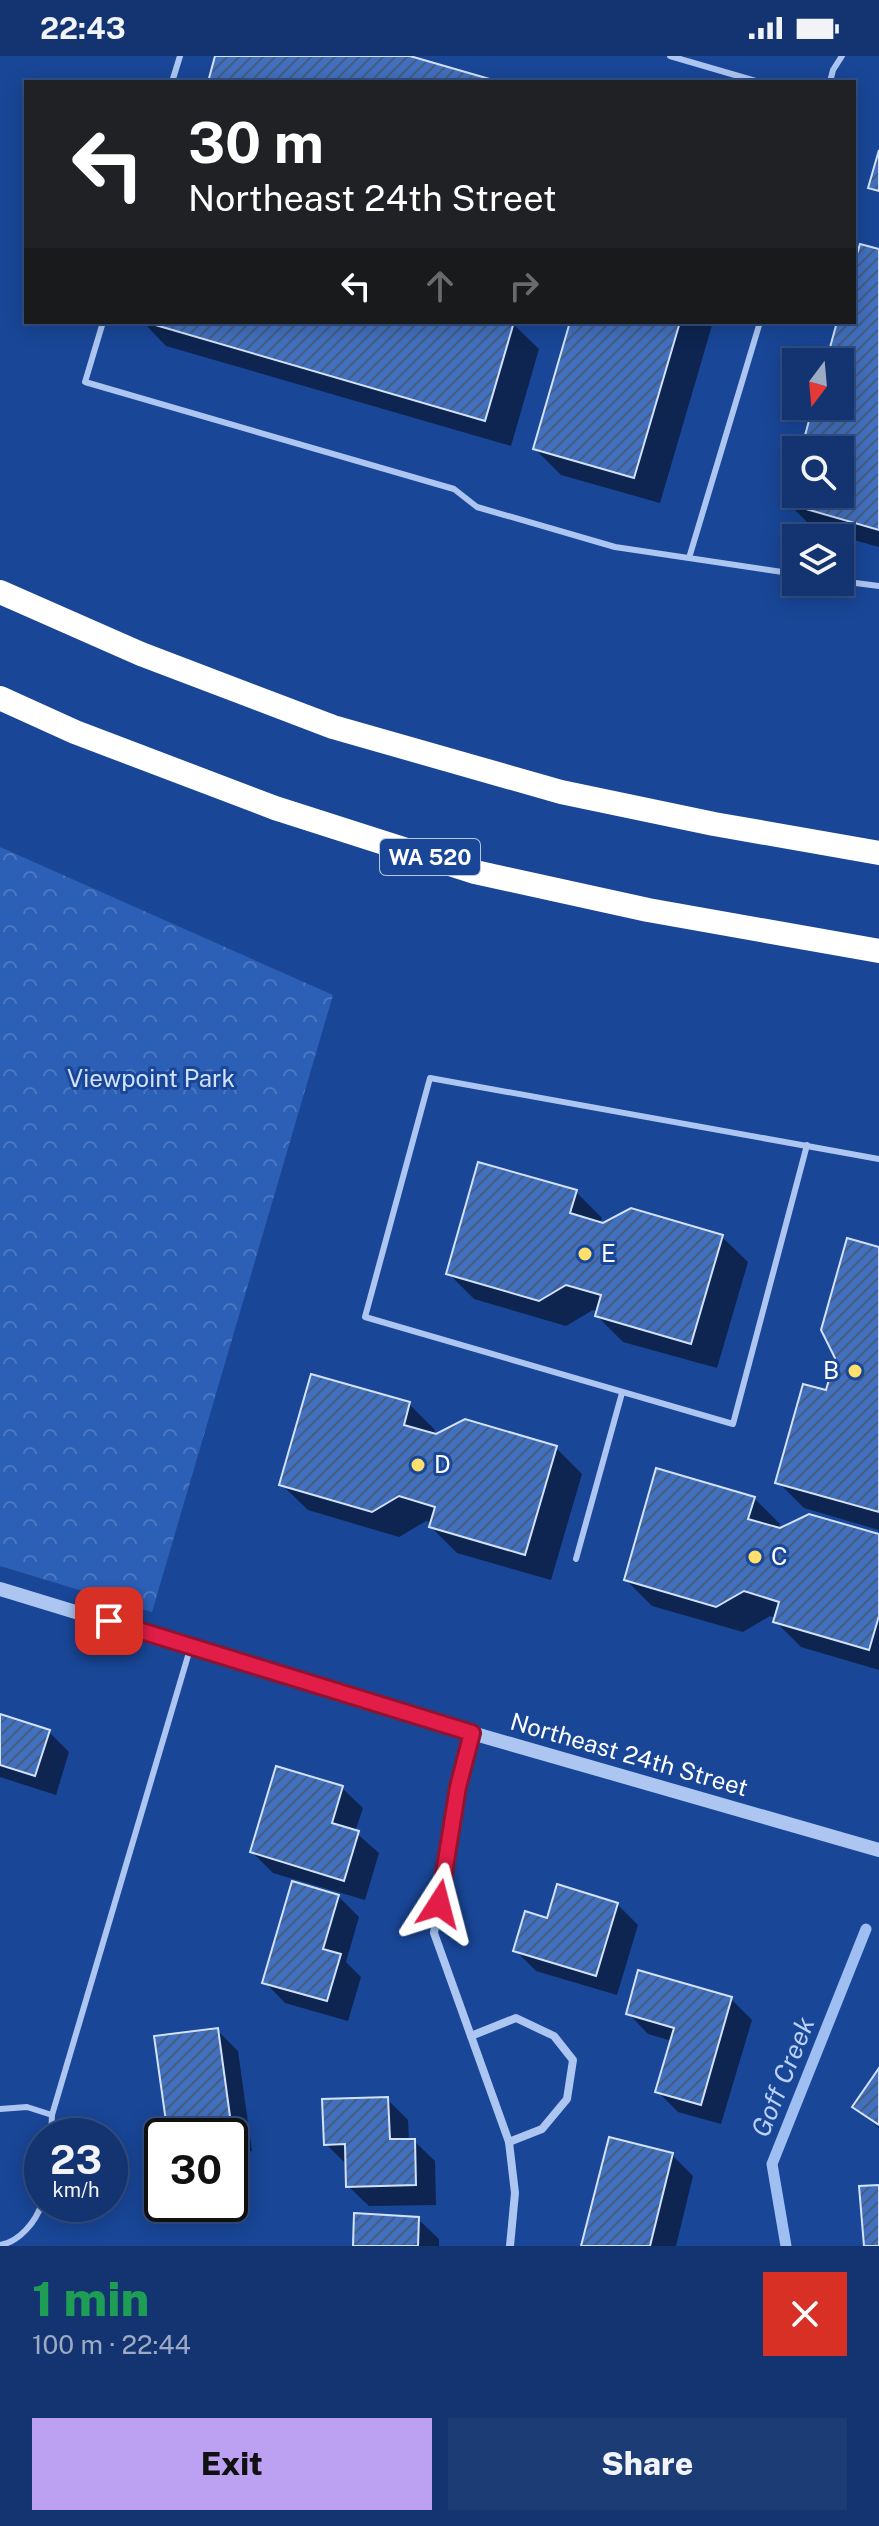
<!DOCTYPE html>
<meta charset="utf-8">
<style>
:root{--surface:#133471;--page:#1c3c76;--text:#f1f3f6;--muted:#9daac3;--line:#324f84;--accent:#bca0f2}
body{margin:0;font-family:"Public Sans",sans-serif;background:var(--page);color:var(--text);height:100vh;display:flex;flex-direction:column;font-size:30px;white-space:nowrap}
*{box-sizing:border-box;margin:0}
p{font-size:26px;color:var(--muted)}
.icon{flex:none;width:44px;height:44px;fill:none;stroke:currentColor;stroke-width:2;stroke-linecap:round;stroke-linejoin:round}
.map{position:relative;height:2190px;overflow:hidden}
.side{display:flex;flex-direction:column;background:var(--surface);flex:1}
.side>*{flex:none}
.top-card{position:absolute;left:24px;top:24px;width:832px;height:244px;border-radius:0px;box-shadow:0 4px 20px #0003,0 0 0 2px var(--line);background:#202124;color:#fff;overflow:hidden}
.needle{width:52px;rotate:196deg}
.fabs{position:absolute;left:782px;top:292px;display:grid;gap:16px}
.fabs a{display:grid;place-items:center;width:72px;height:72px;border-radius:0px;background:var(--surface);box-shadow:0 4px 20px #0003,0 0 0 2px var(--line);font-size:40px}
.speed{position:absolute;left:24px;top:2062px;display:flex;gap:16px;font-size:40px;font-weight:700;text-align:center}
.speed>*{display:grid;place-content:center;width:104px;height:104px;border-radius:50%;background:var(--surface);box-shadow:0 4px 20px #0003,0 0 0 2px var(--line);line-height:1}
.speed small{font-size:20px;font-weight:400}
.speed .limit{border:4px solid #111;border-radius:12px;background:#fff;color:#111}
.pin{position:absolute;display:grid;place-items:center;width:68px;height:68px;color:#fff;margin:-34px;border-radius:16px;box-shadow:0 4px 12px #0006}
.me{position:absolute;width:88px;margin:-44px;rotate:9deg;stroke-linejoin:round;filter:drop-shadow(0 0 6px #0008)}
.turn{display:flex;align-items:center;gap:28px;height:168px;padding:0 32px;font-size:36px}
.turn .icon{width:104px;height:104px;stroke-width:2.5}
.turn b{display:block;font-size:56px;line-height:68px}
.lanes{display:flex;align-items:center;height:76px;padding:0 32px;background:#0003;justify-content:center;gap:40px;direction:ltr}
.lanes .off{opacity:.35}
.round{display:grid;place-items:center;flex:none;width:84px;height:84px;border-radius:0px;background:var(--page)}
.head{display:flex;align-items:center;justify-content:space-between;height:136px;padding:0 32px}
h1{font-size:48px;font-weight:800;line-height:60px;color:#1e9e55}
.primary-button{display:flex;gap:16px;margin-top:auto;padding:16px 32px}
.primary-button a{flex:1;height:92px;border-radius:0px;background:var(--accent);color:#111;font-size:32px;font-weight:800;line-height:92px;text-align:center}
.primary-button a+a{background:var(--page);color:var(--text)}
.status{display:flex;justify-content:space-between;align-items:center;height:56px;padding:0 40px;background:var(--surface);direction:ltr}
.status svg{height:22px;fill:currentColor}
.map>svg:first-child{display:block}
.forest{fill:url(#forest-crowns)}
.shadow{fill:#0007}
.lines{fill:none;stroke-linecap:round;stroke-linejoin:round}
.stream{stroke:#9fbff3;stroke-width:11}
.building{fill:url(#building-hatch);stroke:#d3e2fc;stroke-width:2}
.service{stroke:#acc6f1;stroke-width:6}
.minor{stroke:#acc6f1;stroke-width:8}
.tertiary{stroke:#acc6f1;stroke-width:14}
.motorway{stroke:#fff;stroke-width:24}
.route-casing{stroke:#92132f;stroke-width:20}
.route{stroke:#e11d48;stroke-width:14}
.poi-dot{fill:#ffe06c;stroke:#194697;stroke-width:3}
.labels{text-anchor:middle;stroke-width:6;stroke-linejoin:round;paint-order:stroke}
.shield{fill:#194697;stroke:#bac8e0;stroke-width:2}
.shield-label{font-size:22px;font-weight:bold;fill:#fff}
.park-label{font-size:24px;fill:#d3e2fc;stroke:#194697}
.poi-label{font-size:24px;fill:#fff;stroke:#194697;text-anchor:start}
.street-label{font-size:24px;fill:#fff;stroke:#194697}
.water-label{font-size:26px;font-style:italic;fill:#b9d0f7;stroke:#194697}
</style>
<div class="status"><b>22:43</b><svg viewBox="0 0 49 12"><path d="M0 12V9h3v3zM5 12V6h3v6zM10 12V3h3v9zM15 12V0h3v12zM26 1h20v11H26zM47 4h2v5h-2z"/></svg></div>
<div class="map">
<svg width="879" height="2190" viewBox="0 0 879 2190">
<defs>
<pattern id="forest-crowns" width="20" height="18" patternUnits="userSpaceOnUse" patternTransform="scale(2)"><rect width="20" height="18" fill="#2c5fb6"/><path d="M2 6a3 3 0 1 1 6 0M12 15a3 3 0 1 1 6 0" fill="none" stroke="#4c77c1"/></pattern>
<pattern id="building-hatch" width="6" height="6" patternUnits="userSpaceOnUse" patternTransform="scale(2)"><rect width="6" height="6" fill="#4170bf"/><path d="M-1 1l2-2M0 6l6-6M5 7l2-2" fill="none" stroke="#475c80"/></pattern>
</defs>
<rect width="100%" height="100%" fill="#194697"/>
<polygon class="forest" points="0,791 333,939 152,1556 0,1510"/>
<g class="shadow">
<polygon points="879,196 879,491 814,473 788,447 796,417 796,438 840,438 840,394 803,394 815,350 840,350 840,306 828,306 839,266 854,266 854,215"/>
<polygon points="143,266 511,266 539,293 511,390 166,290"/>
<polygon points="572,266 713,266 660,447 561,419 535,393"/>
<polygon points="576,1136 602,1162 600,1168 722,1181 748,1206 717,1312 623,1286 597,1260 598,1256 593,1254 566,1270 474,1243 448,1217"/>
<polygon points="879,1193 879,1474 804,1452 778,1426 828,1337"/>
<polygon points="409,1348 435,1374 433,1381 556,1392 582,1418 551,1524 457,1497 431,1471 432,1467 426,1465 399,1481 308,1454 282,1429"/>
<polygon points="754,1442 780,1468 777,1476 879,1480 879,1614 801,1591 775,1565 776,1562 770,1560 743,1576 652,1550 626,1524"/>
<polygon points="0,1665 49,1676 69,1696 56,1739 0,1721"/>
<polygon points="342,1732 363,1752 355,1776 379,1797 365,1844 273,1817 252,1796"/>
<polygon points="338,1840 359,1861 346,1906 361,1921 348,1965 285,1947 265,1926"/>
<polygon points="617,1848 638,1869 617,1939 536,1915 516,1895 548,1865"/>
<polygon points="731,1943 752,1964 721,2068 678,2056 657,2035 672,1985 648,1978 628,1957"/>
<polygon points="217,1974 238,1995 252,2095 230,2098 230,2080 170,2080"/>
<polygon points="879,2015 879,2072 854,2050"/>
<polygon points="388,2044 408,2064 409,2085 414,2085 435,2105 436,2149 369,2150 348,2130 348,2110 326,2088"/>
<polygon points="672,2099 693,2120 676,2190 583,2190"/>
<polygon points="418,2163 439,2183 439,2190 355,2190"/>
</g>
<g class="lines">
<polyline class="stream" points="786,2190 772,2108 866,1873"/>
</g>
<g class="building">
<polygon points="215,0 410,0 500,26 208,26"/>
<polygon points="879,94 879,135 868,132"/>
<polygon points="860,188 879,193 879,474 785,447 796,410 796,438 840,438 840,394 801,394 813,350 840,350 840,306 826,306 837,266 854,266 854,208"/>
<polygon points="145,266 514,266 485,365"/>
<polygon points="570,266 680,266 634,422 533,393"/>
<polygon points="478,1106 577,1134 570,1157 603,1167 631,1152 723,1179 691,1288 595,1260 601,1239 566,1229 539,1245 446,1218"/>
<polygon points="847,1182 879,1191 879,1456 775,1427 803,1328 826,1334 835,1302 821,1274"/>
<polygon points="311,1318 410,1346 404,1369 436,1378 465,1363 557,1390 525,1499 429,1471 435,1451 399,1440 372,1456 279,1429"/>
<polygon points="656,1412 755,1441 748,1463 780,1472 809,1458 879,1478 879,1560 869,1594 773,1566 779,1546 744,1535 716,1551 624,1524"/>
<polygon points="0,1658 50,1674 35,1720 0,1709"/>
<polygon points="276,1710 343,1730 332,1767 359,1775 344,1825 250,1796"/>
<polygon points="292,1825 339,1839 323,1893 341,1898 327,1945 262,1927"/>
<polygon points="557,1828 618,1847 596,1920 513,1895 525,1855 547,1862"/>
<polygon points="638,1914 732,1941 701,2049 655,2036 674,1972 626,1958"/>
<polygon points="218,1972 232,2075 198,2080 168,2080 154,1980"/>
<polygon points="879,2012 879,2069 852,2051"/>
<polygon points="388,2041 390,2083 415,2083 416,2129 346,2131 345,2088 324,2089 322,2043"/>
<polygon points="609,2081 673,2097 650,2190 581,2190"/>
<polygon points="879,2129 879,2190 864,2190 859,2130"/>
<polygon points="354,2157 419,2161 418,2190 353,2190"/>
</g>
<g class="lines">
<g class="service">
<polyline points="670,0 759,26"/>
<polyline points="172,26 180,0"/>
<polyline points="830,26 833,14 842,0"/>
<polyline points="103,266 85,326 454,433 477,451 615,491 796,518"/>
<polyline points="689,502 760,266"/>
<polyline points="840,525 879,530"/>
<polyline points="807,1089 733,1368 365,1261 430,1022 879,1103"/>
<polyline points="576,1503 622,1337"/>
<polyline points="0,2053 27,2051 52,2059"/>
<polyline points="51,2080 52,2059 190,1593"/>
<path d="M0,2189C19,2186 36,2166 42,2147"/>
</g>
<g class="minor">
<polyline points="472,1677 458,1731 434,1877 509,2086 515,2137 510,2190"/>
<polyline points="471,1980 516,1962 554,1980 573,2004 567,2043 542,2073 509,2086"/>
</g>
<polyline class="tertiary" points="0,1533 472,1677 879,1794"/>
<g class="motorway">
<polyline points="0,536 141,598 333,671 561,736 714,768 879,797"/>
<polyline points="0,642 75,676 275,752 475,816 648,854 879,895"/>
</g>
</g>
<g class="lines">
<defs>
<polyline id="route" points="109,1565 472,1677 458,1731 439,1848"/>
</defs>
<use href="#route" class="route-casing"/>
<use href="#route" class="route"/>
</g>
<g class="poi-dot">
<circle cx="585" cy="1198" r="8"/>
<circle cx="855" cy="1315" r="8"/>
<circle cx="418" cy="1409" r="8"/>
<circle cx="755" cy="1501" r="8"/>
</g>
<g class="labels">
<rect class="shield" x="380" y="783" width="100" height="36" rx="6"/>
<g class="shield-label">
<text x="430" y="809">WA 520</text>
</g>
<g class="park-label">
<text x="151" y="1031">Viewpoint Park</text>
</g>
<g class="poi-label">
<text x="601" y="1206">E</text>
<text x="839" y="1323" text-anchor="end">B</text>
<text x="434" y="1417">D</text>
<text x="771" y="1509">C</text>
</g>
<g class="street-label">
<text transform="translate(629 1699) rotate(16)" y="8">Northeast 24th Street</text>
</g>
<g class="water-label">
<text transform="translate(783 2021) rotate(-68)" y="9">Goff Creek</text>
</g>
</g>
</svg>
<div class="fabs">
<a><svg class="needle" viewBox="-14 -14 28 28"><path d="M0-13l5 13h-10z" fill="#e53935"/><path d="M0 13l5-13h-10z" fill="#9daac3"/></svg></a>
<a><svg class="icon" aria-label="search" viewBox="0 0 24 24"><circle cx="10" cy="10" r="6"/><path d="M15 15l6 6"/></svg></a>
<a><svg class="icon" aria-label="layers" viewBox="0 0 24 24"><path d="M12 4l9 5-9 5-9-5zM3 14l9 5 9-5"/></svg></a>
</div>
<div class="speed"><div>23<small>km/h</small></div><div class="limit">30</div></div>
<div class="pin" style="left:109px;top:1565px;background:#d93025"><svg class="icon" aria-label="arrive" viewBox="0 0 24 24"><path d="M6 21V4h12l-3 4 3 4H6"/></svg></div>
<svg class="me" style="left:439px;top:1848px" viewBox="-20 -20 40 40"><path d="M0-17L14 15 0 8-14 15z" fill="#e11d48" stroke="#fff" stroke-width="4"/></svg>
<div class="top-card">
<div class="turn"><svg class="icon" aria-label="left" viewBox="0 0 24 24"><path d="M17 20v-9H6M10 6l-5 5 5 5"/></svg><div><b>30 m</b>Northeast 24th Street</div></div>
<div class="lanes"><svg class="icon" aria-label="left" viewBox="0 0 24 24"><path d="M17 20v-9H6M10 6l-5 5 5 5"/></svg><svg class="icon off" aria-label="ahead" viewBox="0 0 24 24"><path d="M12 20V5M6 11l6-6 6 6"/></svg><svg class="icon off" aria-label="right" viewBox="0 0 24 24"><path d="M7 20v-9h11M14 6l5 5-5 5"/></svg></div>
</div>
</div>
<section class="side">
<div class="head"><div><h1>1 min</h1><p>100 m · 22:44</p></div><a class="round" style="background:#d93025;color:#fff"><svg class="icon" aria-label="close" viewBox="0 0 24 24"><path d="M6 6l12 12M18 6L6 18"/></svg></a></div>
<div class="primary-button"><a>Exit</a><a>Share</a></div>
</section>
